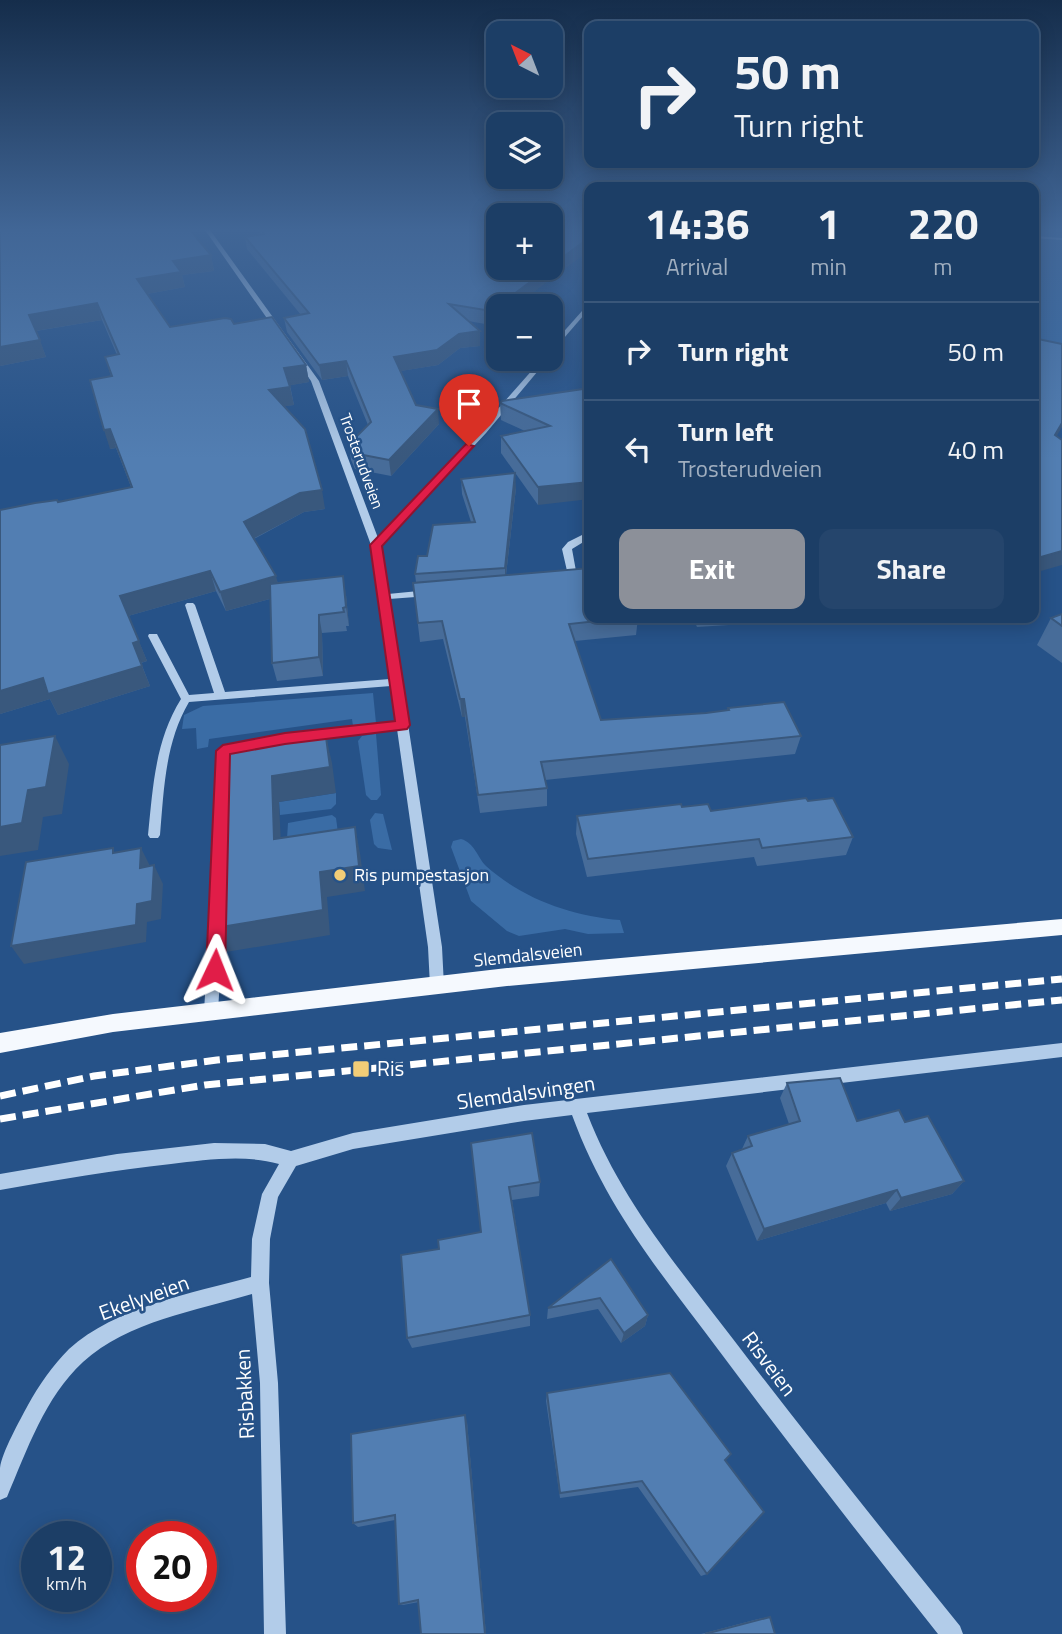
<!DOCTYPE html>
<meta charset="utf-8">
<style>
:root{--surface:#1c3e66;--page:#25456c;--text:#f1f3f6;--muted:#a0aebf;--line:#3a577a;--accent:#8c9099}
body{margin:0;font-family:"Titillium Web",sans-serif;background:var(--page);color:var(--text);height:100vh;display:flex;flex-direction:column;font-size:26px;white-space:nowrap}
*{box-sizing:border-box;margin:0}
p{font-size:23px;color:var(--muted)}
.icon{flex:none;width:38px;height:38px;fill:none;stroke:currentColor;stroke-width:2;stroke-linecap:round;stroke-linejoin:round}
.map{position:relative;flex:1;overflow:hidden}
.details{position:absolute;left:584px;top:182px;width:455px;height:441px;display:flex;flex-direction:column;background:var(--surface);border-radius:14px;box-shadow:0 4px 18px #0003,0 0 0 2px var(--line)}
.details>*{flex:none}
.guide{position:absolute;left:584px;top:21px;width:455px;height:147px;border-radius:14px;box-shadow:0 4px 18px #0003,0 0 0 2px var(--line);background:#1c3e66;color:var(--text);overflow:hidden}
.needle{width:46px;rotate:318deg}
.tools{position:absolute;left:486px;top:21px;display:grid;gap:14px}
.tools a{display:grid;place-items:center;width:77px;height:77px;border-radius:14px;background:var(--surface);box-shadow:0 4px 18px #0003,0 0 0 2px var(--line);font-size:35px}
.speed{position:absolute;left:21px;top:1521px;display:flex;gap:14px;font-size:35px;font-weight:700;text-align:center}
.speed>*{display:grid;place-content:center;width:91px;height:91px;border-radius:50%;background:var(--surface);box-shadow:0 4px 18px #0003,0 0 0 2px var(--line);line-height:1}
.speed small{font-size:18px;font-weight:400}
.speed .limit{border:10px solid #d22;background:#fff;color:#111}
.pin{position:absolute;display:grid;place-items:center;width:60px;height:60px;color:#fff;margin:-72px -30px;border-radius:50% 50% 50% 0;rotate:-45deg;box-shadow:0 0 7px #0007}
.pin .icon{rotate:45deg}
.me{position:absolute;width:77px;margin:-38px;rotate:2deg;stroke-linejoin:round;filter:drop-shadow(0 0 5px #0008)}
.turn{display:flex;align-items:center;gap:24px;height:147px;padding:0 35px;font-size:32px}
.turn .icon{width:91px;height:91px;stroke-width:2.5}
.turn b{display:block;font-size:49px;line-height:60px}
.eta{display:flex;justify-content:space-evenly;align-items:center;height:119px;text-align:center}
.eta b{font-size:42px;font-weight:700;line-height:49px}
.cta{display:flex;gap:14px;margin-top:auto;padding:14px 35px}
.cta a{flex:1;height:80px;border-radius:14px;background:var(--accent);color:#fff;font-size:28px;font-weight:700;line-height:80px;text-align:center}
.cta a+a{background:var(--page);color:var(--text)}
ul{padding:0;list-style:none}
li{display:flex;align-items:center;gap:21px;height:98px;padding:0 35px;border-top:2px solid var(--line)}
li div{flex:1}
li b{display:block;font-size:26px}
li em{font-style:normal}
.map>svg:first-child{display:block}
.green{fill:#3a6ca5}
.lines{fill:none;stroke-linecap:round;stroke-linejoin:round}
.stream{fill:#a6c7ea;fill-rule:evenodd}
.minor{fill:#b2cce9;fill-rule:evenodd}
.major{fill:#f5f9fe;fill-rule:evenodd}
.rail{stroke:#fff;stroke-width:7;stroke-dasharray:16 7;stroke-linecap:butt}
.wall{fill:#476c99}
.shaded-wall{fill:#39587d}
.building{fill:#527eb2;stroke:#39587d;stroke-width:2}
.route{fill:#e11d48;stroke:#92132f;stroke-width:2}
.poi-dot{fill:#f2cd77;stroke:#265288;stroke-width:2.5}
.labels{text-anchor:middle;stroke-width:5;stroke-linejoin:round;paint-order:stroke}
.far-street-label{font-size:16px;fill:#fff;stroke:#265288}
.poi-label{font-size:18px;fill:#fff;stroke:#265288;text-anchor:start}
.street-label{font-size:18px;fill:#fff;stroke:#265288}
.near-poi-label{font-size:21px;fill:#fff;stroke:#265288;text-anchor:start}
.near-street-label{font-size:21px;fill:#fff;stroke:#265288}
</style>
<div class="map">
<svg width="1062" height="1634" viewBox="0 0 1062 1634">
<rect width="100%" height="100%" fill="#265288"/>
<g class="green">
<polygon points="1034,230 1062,233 1062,348 1034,348"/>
<polygon points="373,693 376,723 353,726 352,719 209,739 208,747 197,749 196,728 182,729 184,715 203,706"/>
<polygon points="376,734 381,795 377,800 371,800 366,795 358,741 362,736"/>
<polygon points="336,793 336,804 331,809 280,815 279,802"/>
<polygon points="375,813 383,814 392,850 378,848 374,844 370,820"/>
<polygon points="332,815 336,818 341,856 287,839 288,823"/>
<path d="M461,839C475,843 477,857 486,866C523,899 572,916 620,920L624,933L588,934L565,929L519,936L507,931L471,901L451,847L453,841Z"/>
</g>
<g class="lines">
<polygon class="stream" points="1034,236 1062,238 1062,240 1034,238"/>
<g class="minor">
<path d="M205,230H210L319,381L378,538L480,429L542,359H548L486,433L381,545L388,594L429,590L434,593L429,596L389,599L442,947L444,986L442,990L437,992L432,990L430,986L428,947L397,729L285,742L229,754L225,866L224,870H214L213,866L219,748L285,734L396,722L391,686L189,702C165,743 164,789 160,835L158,838H150L148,835C153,787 155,741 181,699L148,636L149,634H157L158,636L189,695L214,693L185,605L187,603H193L195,605L225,692L390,679L371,545L311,381Z"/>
<polygon points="590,302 590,308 551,353 551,346"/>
<polygon points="590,531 590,538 572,549 578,582 573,585 570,584 562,549 568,542"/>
<polygon points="217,911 222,912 224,916 218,1011 216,1016 211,1017 206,1016 204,1011 210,916 212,912"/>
<path d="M1062,1043V1057L587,1113C620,1199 678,1267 733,1339C807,1436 883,1531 960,1626L963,1634H938C864,1541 791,1447 720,1352C661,1273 607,1210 572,1115L524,1121L353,1149L296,1166L278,1197L270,1239L269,1283L278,1383L286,1634H264L260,1383L252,1294C196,1311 128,1321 83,1362C45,1397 27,1450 7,1497L0,1500C0,1490 0,1479 0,1468C2,1452 20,1420 28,1405C39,1385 53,1365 69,1349C115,1307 193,1293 251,1277L252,1239L262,1194L279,1164C244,1154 206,1160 171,1164C114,1170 57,1180 0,1190V1174L117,1154L214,1143L265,1144L291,1151L353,1133L524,1105Z"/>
</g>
<polygon class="major" points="1062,919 1062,935 507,986 113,1032 0,1053 0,1033 113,1014 507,968"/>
<g class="rail">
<polyline points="0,1096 94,1076 217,1060 1062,979"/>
<polyline points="0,1119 205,1085 1062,1000"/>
</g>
</g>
<g class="wall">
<polygon points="0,230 211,255 214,271 182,275 185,287 147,294 170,327 234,324 306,365 309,382 290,385 294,405 284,406 325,509 304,512 254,539 278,583 346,595 349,626 346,626 347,631 322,633 323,676 277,681 272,663 270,599 226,611 216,591 128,616 147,661 141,663 150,686 58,715 50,699 0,714 0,510 58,502 131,487 116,448 110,449 111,376 105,357 117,355 102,320 36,331 46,357 0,366"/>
<polygon points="257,230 499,230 491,325 468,321 480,331 480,346 460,348 438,365 400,371 416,405 439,424 391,476 355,469 351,460 349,444 368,425 348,376 322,380 287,332 284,318 301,315 247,249 245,237 260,235"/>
<polygon points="590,388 538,505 501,453 501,436 525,431 501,420 500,403"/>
<polygon points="461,479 516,488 506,575 590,618 638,618 636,635 575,641 601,720 706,713 727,710 728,708 801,736 795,754 545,780 547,788 547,806 480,813 465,717 462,717 443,639 420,642 413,583 416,582 415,574 427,556 471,522 462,494"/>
<polygon points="1062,614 1062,663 1037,645 1051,618"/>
<polygon points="693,618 730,618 729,625 697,627"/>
<polygon points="808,801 853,837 846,855 757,866 754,857 587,877 576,834 577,816 682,807 711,811"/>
<polygon points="787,1083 857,1121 964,1181 952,1194 890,1211 886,1203 757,1241 726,1166 732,1153 742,1149 748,1136 789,1124 780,1098"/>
<polygon points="471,1143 540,1182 539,1196 512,1200 530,1315 530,1326 412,1348 407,1338 481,1232"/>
<polygon points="611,1259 648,1315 645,1326 621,1343 598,1309 547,1319 548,1308"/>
<polygon points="547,1393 725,1460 707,1574 701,1576 638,1487 560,1498 546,1401"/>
<polygon points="467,1422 486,1634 421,1634 419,1602 403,1605 399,1604 395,1520 358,1527 353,1523"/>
<polygon points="770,1617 775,1634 701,1634 758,1619"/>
</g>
<g class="shaded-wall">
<polygon points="590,237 590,250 515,306 499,306 499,319 491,325 491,311 549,268 551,268 551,266"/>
<polygon points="211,255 214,271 182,275 185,287 141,295 137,279 173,261"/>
<polygon points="97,303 102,320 35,331 29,315"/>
<rect x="588" y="321" width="2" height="15"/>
<polygon points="480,331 480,346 460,348 438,365 395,372 394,357 459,334"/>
<polygon points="40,340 46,357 0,366 0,347"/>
<polygon points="346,361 348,376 322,380 319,365"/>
<polygon points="306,365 309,382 287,386 284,368"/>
<polygon points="290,387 294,405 273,408 269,390"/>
<polygon points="438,409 439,424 391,476 389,460"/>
<polygon points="1062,423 1062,427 1048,451 1055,435"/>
<polygon points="110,429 116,448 110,449 104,430"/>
<polygon points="515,473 516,488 505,583 505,568"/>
<polygon points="590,482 590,499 538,505 538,487"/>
<polygon points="322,490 325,509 304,512 249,541 244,522 300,493"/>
<polygon points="1062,551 1062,565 1034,573 1034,559"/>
<polygon points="210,571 216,591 128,616 120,596"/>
<polygon points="276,576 281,596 226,611 220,592"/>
<polygon points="343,576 346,595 349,626 346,607"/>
<polygon points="319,615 322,633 323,676 319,657"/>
<polygon points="139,641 147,661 140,663 133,643"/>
<polygon points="142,666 150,686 58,715 50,699 0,714 0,691 43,678"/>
<polygon points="460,699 464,699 465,717 462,717"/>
<polygon points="55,736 69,764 62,814 43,817 38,850 0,856 0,827 28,790"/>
<polygon points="326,737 332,763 336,793 279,802 282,865 274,839 272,776"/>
<polygon points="355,827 360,853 365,891 327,897 330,935 226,952 215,928 320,872"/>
<polygon points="141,848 150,866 140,868"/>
<polygon points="154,865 163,884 161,919 147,922 146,942 24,964 11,946 137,904"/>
<polygon points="964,1181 952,1194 890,1211 901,1198"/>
<polygon points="897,1190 886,1203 757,1241 764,1229"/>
<polygon points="648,1315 645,1326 621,1343 624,1333"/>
<polygon points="465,1415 467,1422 486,1634 485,1634"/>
</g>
<g class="building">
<polygon points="0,230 190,230 211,255 173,261 181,272 137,279 170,327 225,318 231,319 234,324 272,317 306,365 284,368 290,387 269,390 305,429 322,490 300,493 244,522 276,576 220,592 210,571 120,596 139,641 133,643 142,666 48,694 43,678 0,691 0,510 35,503 57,500 58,502 132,487 110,429 104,430 90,380 112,376 105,357 119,354 97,303 29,315 40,340 0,347"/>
<polygon points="262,230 499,230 499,268 549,268 491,311 449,304 480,331 459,334 437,350 394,357 416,405 438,409 389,460 353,453 349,444 371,422 346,361 319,365 284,318 309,313 245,237 264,234"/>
<polygon points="551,230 590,230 590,237 551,266"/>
<polygon points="1038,339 1062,344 1062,423 1055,435 1062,440 1062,551 1034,559 1034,342 1036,342"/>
<polygon points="590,388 590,482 538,487 501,436 550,426 500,403 502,401"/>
<polygon points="515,473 505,568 415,574 418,556 427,556 433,525 475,522 461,479"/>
<polygon points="590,568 590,618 625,618 569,624 601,720 706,713 729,710 728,708 784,702 801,736 541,762 547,788 478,795 464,699 460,699 442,621 418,623 413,583"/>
<polygon points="343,576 346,607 343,608 344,612 319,615 319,657 272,663 270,584"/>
<polygon points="1062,614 1062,626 1051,618"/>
<polygon points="55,736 46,787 28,790 22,823 0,827 0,745"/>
<polygon points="326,737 330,767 272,776 274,839 355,827 359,866 320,872 323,910 215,928 218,850 224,849 224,751"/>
<polygon points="806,798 808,801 833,798 853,837 762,848 759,839 588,859 577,816 681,804 682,807 708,804 711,811"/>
<polygon points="113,848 113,853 141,848 140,868 154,865 152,901 137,904 136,925 11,946 26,862"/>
<polygon points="840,1078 857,1121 899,1110 905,1122 928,1116 964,1181 901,1198 897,1190 764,1229 732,1153 752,1146 748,1136 800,1121 787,1083"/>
<polygon points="532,1133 540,1182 509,1187 530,1315 407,1338 401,1255 439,1249 438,1240 481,1232 471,1143"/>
<polygon points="611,1259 648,1315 624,1333 600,1298 548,1308"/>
<polygon points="670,1373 731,1454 725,1460 764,1512 707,1574 642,1481 560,1493 547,1393"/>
<polygon points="465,1415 485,1634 421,1634 418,1600 399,1604 395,1515 353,1523 351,1434"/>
<polygon points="770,1617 775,1634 705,1634"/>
</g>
<linearGradient id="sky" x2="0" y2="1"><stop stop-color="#152d4b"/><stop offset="0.5" stop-color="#416696"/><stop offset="1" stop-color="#416696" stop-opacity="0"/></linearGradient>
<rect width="1062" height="459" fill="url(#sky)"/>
<polygon class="route" points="466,444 474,446 382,546 410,725 407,729 285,744 230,754 225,970 222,976 215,978 209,976 206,970 216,751 223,745 285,733 395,721 370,545"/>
<g class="poi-dot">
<circle cx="340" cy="875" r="7"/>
<rect x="352" y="1060" width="18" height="18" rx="3.5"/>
</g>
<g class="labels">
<g class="far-street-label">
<text transform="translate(362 461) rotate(70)" y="6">Trosterudveien</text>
</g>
<g class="poi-label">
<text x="354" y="881">Ris pumpestasjon</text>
</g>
<g class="street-label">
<text transform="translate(528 955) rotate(-6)" y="6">Slemdalsveien</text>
</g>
<g class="near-poi-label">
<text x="377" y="1076">Ris</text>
</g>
<g class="near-street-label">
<text transform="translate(526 1093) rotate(-8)" y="7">Slemdalsvingen</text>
<text transform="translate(144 1298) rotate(-20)" y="7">Ekelyveien</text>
<text transform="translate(769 1364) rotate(53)" y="7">Risveien</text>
<text transform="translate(245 1394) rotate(-93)" y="7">Risbakken</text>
</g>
</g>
</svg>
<div class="tools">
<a><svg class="needle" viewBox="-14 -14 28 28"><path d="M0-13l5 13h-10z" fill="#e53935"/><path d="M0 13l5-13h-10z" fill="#a0aebf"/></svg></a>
<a><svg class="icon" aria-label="layers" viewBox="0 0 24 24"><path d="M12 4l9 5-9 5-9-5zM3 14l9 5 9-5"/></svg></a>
<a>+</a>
<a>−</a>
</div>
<div class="speed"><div>12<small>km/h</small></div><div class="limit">20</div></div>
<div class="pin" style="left:469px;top:446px;background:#d93025"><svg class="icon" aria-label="arrive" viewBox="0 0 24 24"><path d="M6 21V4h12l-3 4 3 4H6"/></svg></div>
<svg class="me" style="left:215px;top:970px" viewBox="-20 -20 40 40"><path d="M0-17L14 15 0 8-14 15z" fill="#e11d48" stroke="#fff" stroke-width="4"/></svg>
<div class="guide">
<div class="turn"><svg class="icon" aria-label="right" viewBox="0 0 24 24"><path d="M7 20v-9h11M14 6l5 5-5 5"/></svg><div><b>50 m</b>Turn right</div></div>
</div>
<section class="details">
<div class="eta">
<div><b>14:36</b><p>Arrival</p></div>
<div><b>1</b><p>min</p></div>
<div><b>220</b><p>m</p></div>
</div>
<ul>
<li><svg class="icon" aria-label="right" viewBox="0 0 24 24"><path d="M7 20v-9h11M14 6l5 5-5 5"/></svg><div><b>Turn right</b></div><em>50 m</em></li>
<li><svg class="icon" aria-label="left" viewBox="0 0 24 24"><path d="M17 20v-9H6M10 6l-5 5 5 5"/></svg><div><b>Turn left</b><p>Trosterudveien</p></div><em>40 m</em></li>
</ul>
<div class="cta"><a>Exit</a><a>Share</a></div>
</section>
</div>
